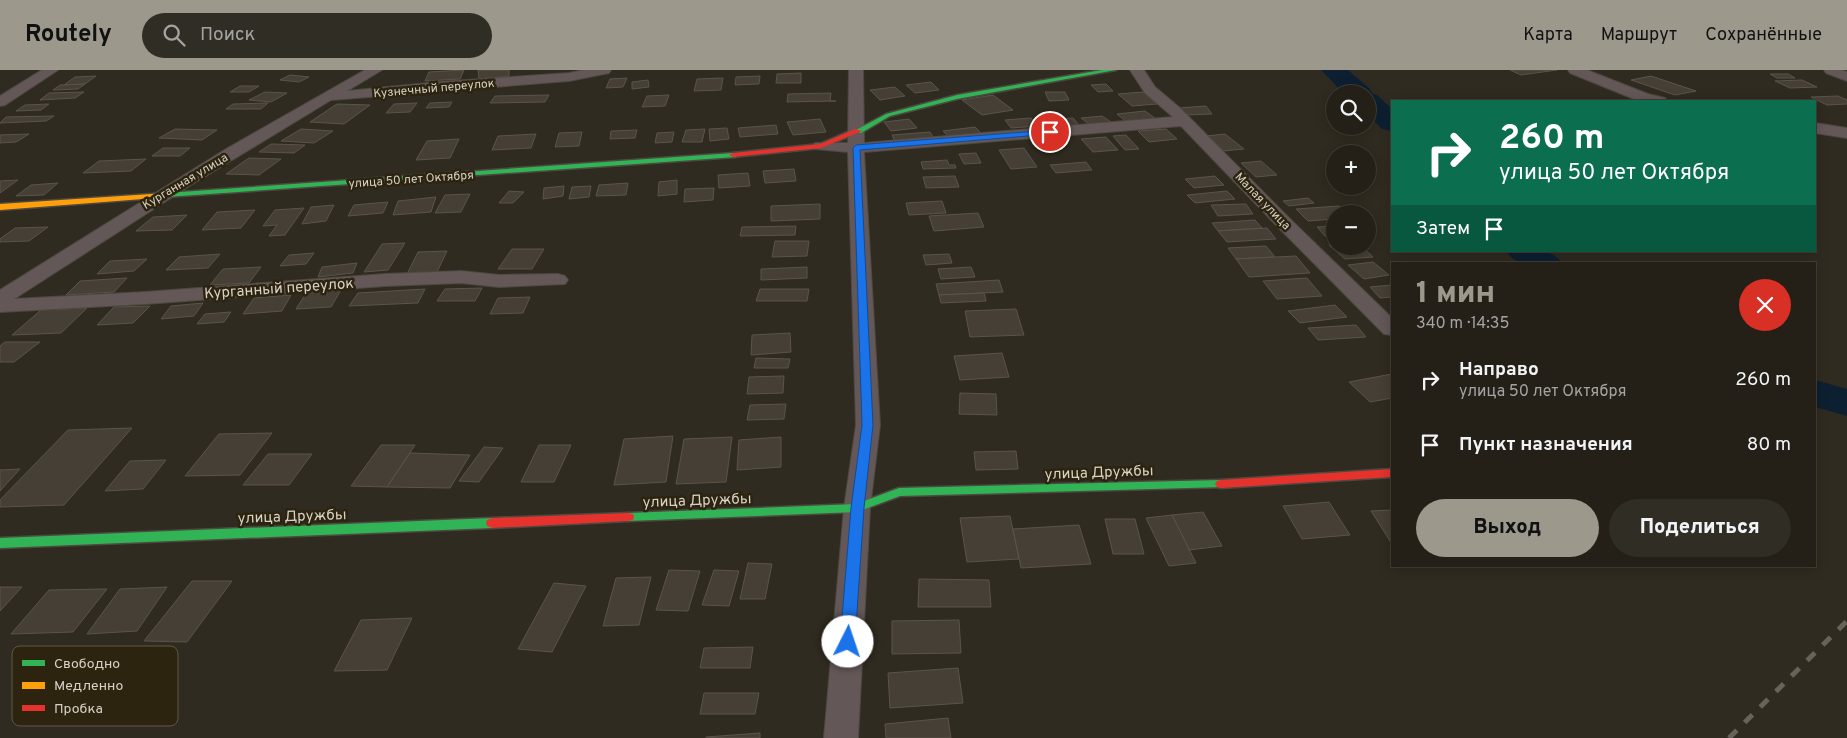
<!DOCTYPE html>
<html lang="ru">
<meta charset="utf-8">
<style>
:root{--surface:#242018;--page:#302d25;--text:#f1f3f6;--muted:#a3a3a2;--line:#413e37;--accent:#9d988c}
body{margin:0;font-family:Overpass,sans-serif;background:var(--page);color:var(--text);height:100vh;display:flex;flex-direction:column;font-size:19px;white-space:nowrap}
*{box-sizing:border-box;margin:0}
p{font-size:16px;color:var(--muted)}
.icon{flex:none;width:28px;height:28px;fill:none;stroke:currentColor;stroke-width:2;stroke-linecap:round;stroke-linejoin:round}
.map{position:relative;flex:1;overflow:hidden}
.drawer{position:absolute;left:1391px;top:192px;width:425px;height:305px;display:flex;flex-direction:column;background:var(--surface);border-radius:0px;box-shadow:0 2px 12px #0003,0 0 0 1px var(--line)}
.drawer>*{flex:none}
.top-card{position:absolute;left:1391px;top:30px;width:425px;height:152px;border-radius:0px;box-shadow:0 2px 12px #0003,0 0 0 1px var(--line);background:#0b6e4f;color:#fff;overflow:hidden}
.controls{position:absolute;left:1326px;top:15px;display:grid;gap:10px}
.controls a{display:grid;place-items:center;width:50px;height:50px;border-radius:50%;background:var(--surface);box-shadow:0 2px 12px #0003,0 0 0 1px var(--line);font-size:25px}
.pin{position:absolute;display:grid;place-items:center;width:42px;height:42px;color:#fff;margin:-21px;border:2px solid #fff;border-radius:50%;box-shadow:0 1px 5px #0007}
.me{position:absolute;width:55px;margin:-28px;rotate:4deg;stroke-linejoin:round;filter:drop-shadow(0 0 4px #0008)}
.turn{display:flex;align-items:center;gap:18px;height:105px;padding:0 25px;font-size:22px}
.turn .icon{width:65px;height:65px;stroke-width:2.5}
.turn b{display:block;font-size:35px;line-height:42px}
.then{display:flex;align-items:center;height:48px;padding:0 25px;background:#0003;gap:10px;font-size:19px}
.round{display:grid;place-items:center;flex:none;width:52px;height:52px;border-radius:26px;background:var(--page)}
.headline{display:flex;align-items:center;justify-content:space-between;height:85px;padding:0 25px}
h1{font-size:30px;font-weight:800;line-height:38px;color:var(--accent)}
.cta{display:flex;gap:10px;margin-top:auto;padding:10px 25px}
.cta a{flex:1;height:58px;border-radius:30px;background:var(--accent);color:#111;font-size:20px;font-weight:800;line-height:58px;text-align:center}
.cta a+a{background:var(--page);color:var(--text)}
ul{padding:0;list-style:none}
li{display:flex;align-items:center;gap:15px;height:65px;padding:0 25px}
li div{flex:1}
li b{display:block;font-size:19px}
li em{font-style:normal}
header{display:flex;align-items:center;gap:30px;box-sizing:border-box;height:70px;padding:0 25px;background:var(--accent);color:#111}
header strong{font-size:24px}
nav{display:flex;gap:28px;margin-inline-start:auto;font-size:18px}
.search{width:350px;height:45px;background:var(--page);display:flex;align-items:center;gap:12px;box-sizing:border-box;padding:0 18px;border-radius:28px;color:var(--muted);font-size:19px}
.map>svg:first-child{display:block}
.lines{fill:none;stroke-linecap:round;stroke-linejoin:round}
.river{fill:#0d2031;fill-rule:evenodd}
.building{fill:#453f35;stroke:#5a544b}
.street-casing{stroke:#4d4840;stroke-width:2}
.fast-casing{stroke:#4d4840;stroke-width:3}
.slow-casing{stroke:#4d4840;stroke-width:3}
.jam-casing{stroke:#4d4840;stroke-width:3}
.street{fill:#635758;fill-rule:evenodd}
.fast{fill:#30b455;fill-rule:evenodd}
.slow{fill:#ff9f0a;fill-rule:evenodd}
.jam{fill:#e5322d;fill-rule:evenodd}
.rail{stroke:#68625d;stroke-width:5;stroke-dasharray:11 11;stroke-linecap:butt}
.route{fill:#1a73e8;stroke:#114b97}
.labels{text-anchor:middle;stroke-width:5;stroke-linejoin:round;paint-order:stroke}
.far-street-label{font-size:12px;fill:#d8d2c6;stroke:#2d2410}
.street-label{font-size:15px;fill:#d8d2c6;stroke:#2d2410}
.key{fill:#2d2410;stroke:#605847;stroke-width:1}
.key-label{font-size:14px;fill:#d8d2c6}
</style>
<header>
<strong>Routely</strong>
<div class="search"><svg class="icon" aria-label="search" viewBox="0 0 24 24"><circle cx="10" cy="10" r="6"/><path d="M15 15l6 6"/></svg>Поиск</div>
<nav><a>Карта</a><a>Маршрут</a><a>Сохранённые</a></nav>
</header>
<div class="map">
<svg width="1847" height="668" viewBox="0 0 1847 668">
<rect width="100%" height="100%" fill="#302b20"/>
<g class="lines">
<g class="river">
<polygon points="1321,0 1348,0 1369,18 1373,24 1377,25 1392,39 1392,61 1382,59 1368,45 1368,24 1344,24"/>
<path d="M1506,181C1526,181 1550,175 1563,194C1543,194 1518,200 1506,181Z"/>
<polygon points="1815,310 1847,319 1847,346 1815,337"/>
</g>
</g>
<g class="building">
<polygon points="464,0 460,9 425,11 429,2"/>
<polygon points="478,0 509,0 509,6 479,9"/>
<polygon points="1510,0 1557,0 1521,5"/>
<polygon points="801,3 801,13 776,13 777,4"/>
<polygon points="1770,4 1788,4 1795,8 1777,8"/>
<polygon points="290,5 309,7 299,12 280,10"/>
<polygon points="96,6 85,14 64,15 75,7"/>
<polygon points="760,6 759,14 735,15 736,7"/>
<polygon points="1651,6 1696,21 1675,25 1631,10"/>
<polygon points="627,8 623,17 606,18 610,9"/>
<polygon points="723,8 721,20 694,21 697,9"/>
<polygon points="648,10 649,17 632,19 632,12"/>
<polygon points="1802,10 1817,17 1790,18 1775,11"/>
<polygon points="931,12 939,20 915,23 906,15"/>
<polygon points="85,14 78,19 53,20 60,15"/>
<polygon points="1106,14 1113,21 1098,22 1091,15"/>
<polygon points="240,16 259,16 249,22 230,22"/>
<polygon points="895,17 905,26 880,30 870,20"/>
<polygon points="84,22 75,28 40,30 49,23"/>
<polygon points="265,22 287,23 271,32 249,30"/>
<polygon points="1045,22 1065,22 1069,30 1049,31"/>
<polygon points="1143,22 1157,34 1132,36 1118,24"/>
<polygon points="831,23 830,31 836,31 787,32 788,24"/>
<polygon points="549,25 545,32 490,33 495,26"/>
<polygon points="669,25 665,36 642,37 647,26"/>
<polygon points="993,25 1013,40 982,45 962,30"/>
<polygon points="1838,26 1847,30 1847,34 1827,35 1811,27"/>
<polygon points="452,32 449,37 426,38 430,33"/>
<polygon points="268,33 261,39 226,39 233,34"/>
<polygon points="417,33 410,42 386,43 394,34"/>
<polygon points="49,34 41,40 16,41 25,35"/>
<polygon points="337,34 370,35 344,54 310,52"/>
<polygon points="1206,36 1212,44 1185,45 1179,38"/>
<polygon points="1145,41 1156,49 1128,53 1117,44"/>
<polygon points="54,46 46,51 0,53 6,47"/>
<polygon points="1102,46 1111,52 1090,55 1081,48"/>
<polygon points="1031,48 1038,56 1011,58 1005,50"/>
<polygon points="1073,48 1079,55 1053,57 1047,50"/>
<polygon points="820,49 826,62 793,65 787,52"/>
<polygon points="909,49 917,58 891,61 884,52"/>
<polygon points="776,55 778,64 740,67 738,58"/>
<polygon points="975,57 981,63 949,67 943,61"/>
<polygon points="727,58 729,69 710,71 709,59"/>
<polygon points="175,59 217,60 202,70 159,68"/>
<polygon points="301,59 333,61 314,73 281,71"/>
<polygon points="705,59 702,72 682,72 686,60"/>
<polygon points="1166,59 1177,69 1149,72 1138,61"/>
<polygon points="637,60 635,68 610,69 611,61"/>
<polygon points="582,62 579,76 555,77 559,63"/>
<polygon points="674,62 672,72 655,73 657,63"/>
<polygon points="930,62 934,69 895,72 892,65"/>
<polygon points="29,64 16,72 0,73 0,65"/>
<polygon points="536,64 531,78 492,80 498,66"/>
<polygon points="1225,64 1244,79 1223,81 1206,66"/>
<polygon points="1126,65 1139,79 1125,80 1113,66"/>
<polygon points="1106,67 1118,80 1093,82 1081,69"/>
<polygon points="459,69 450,88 416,90 427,71"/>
<polygon points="271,74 305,75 294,83 259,82"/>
<polygon points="163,78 190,78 180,86 152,86"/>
<polygon points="1024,78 1037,97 1011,99 999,80"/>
<polygon points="976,83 981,93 964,94 959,84"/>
<polygon points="249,88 281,89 259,105 226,104"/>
<polygon points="146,89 131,101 83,103 99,91"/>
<polygon points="947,90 949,95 955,95 956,98 923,99 921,92"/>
<polygon points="1261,91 1277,105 1256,107 1241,93"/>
<polygon points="1086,92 1092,100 1056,103 1050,95"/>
<polygon points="794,99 796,111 765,113 763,101"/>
<polygon points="748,103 750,116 719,118 718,105"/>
<polygon points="955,106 959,117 926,118 923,107"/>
<polygon points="1215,106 1224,115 1194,118 1185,109"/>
<polygon points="18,110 0,123 0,111"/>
<polygon points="677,110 677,124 658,126 659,112"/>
<polygon points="58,113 44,125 16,126 31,115"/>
<polygon points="628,113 626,125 596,126 599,115"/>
<polygon points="564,116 563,126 543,129 544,118"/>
<polygon points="591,116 589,127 569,129 572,117"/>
<polygon points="714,118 713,130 684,132 685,119"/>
<polygon points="509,121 524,122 513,133 499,133"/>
<polygon points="1227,121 1235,129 1195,133 1187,125"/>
<polygon points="470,124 461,142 435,143 445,125"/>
<polygon points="436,127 431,142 393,145 398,131"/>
<polygon points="1308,128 1314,133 1289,136 1283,131"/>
<polygon points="942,131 946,143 909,145 906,133"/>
<polygon points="388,132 383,143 348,146 354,135"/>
<polygon points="820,134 820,149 771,151 771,136"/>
<polygon points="1246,134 1253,144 1218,146 1211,135"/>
<polygon points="334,135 326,151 302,154 311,137"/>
<polygon points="1339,136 1348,144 1335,144 1335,149 1308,151 1296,139"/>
<polygon points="304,138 285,165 269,166 277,155 263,156 275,140"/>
<polygon points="255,140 241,158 202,160 217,142"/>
<polygon points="978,143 984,157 934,161 929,146"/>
<polygon points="187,145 172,160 136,161 153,147"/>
<polygon points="1255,150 1262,158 1218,161 1212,153"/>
<polygon points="796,156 795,165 740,166 742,157"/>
<polygon points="1335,156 1335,166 1325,166 1317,157"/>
<polygon points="48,157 29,171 0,172 0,169 15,158"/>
<polygon points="1267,158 1276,169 1227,172 1218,161"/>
<polygon points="775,171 809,171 807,186 772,187"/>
<polygon points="405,173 388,200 364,202 382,174"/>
<polygon points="1335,174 1335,176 1361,176 1373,187 1345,189 1329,175"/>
<polygon points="1266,176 1275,187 1236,189 1228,178"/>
<polygon points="512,179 544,179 532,199 498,199"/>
<polygon points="447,181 437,202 407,204 418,182"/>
<polygon points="314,183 306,194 280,196 289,185"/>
<polygon points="220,184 208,198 166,200 179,187"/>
<polygon points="949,184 952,193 926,195 923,185"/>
<polygon points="1296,186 1310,203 1249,207 1236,189"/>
<polygon points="147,189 134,201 97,204 110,191"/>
<polygon points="1373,192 1389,205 1364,209 1348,195"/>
<polygon points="357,193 353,203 318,207 322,197"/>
<polygon points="261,197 249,213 210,215 223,199"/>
<polygon points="807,197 807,208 761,210 761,199"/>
<polygon points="971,197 975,207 941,209 938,199"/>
<polygon points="127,208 114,222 66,225 80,211"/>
<polygon points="1307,208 1322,226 1277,229 1263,211"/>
<polygon points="999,210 1003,222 939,225 936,214"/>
<polygon points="1392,215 1392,227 1380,228 1370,217"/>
<polygon points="482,218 475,231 437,231 445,219"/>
<polygon points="425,219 418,233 349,236 358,223"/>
<polygon points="760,219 809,219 807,231 756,231"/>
<polygon points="341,220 331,237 296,239 307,222"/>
<polygon points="984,223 986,231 941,233 939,225"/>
<polygon points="291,225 282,241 243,244 254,228"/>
<polygon points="530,227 523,243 490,244 498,228"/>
<polygon points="203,233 194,246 161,249 171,236"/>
<polygon points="1335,235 1347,247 1300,253 1288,241"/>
<polygon points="150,236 133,253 97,255 114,237"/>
<polygon points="87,238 61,263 12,265 41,240"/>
<polygon points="1016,239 1024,265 970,267 965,241"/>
<polygon points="231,242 224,252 197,254 205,244"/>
<polygon points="1356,255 1366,267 1318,270 1308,258"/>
<polygon points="790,263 791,282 751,285 752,265"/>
<polygon points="5,272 40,272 14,292 0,292 0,276"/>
<polygon points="1002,283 1009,307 960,310 954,286"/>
<polygon points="756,288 790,289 788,298 754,298"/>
<polygon points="1392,304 1392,328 1370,332 1349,312"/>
<polygon points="784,306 783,323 747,324 749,307"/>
<polygon points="960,323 996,324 997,345 959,344"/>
<polygon points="786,334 784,349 747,350 750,335"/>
<polygon points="132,358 64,435 0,437 0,430 68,360"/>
<polygon points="272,363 240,405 185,406 219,364"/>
<polygon points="673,366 666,412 614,415 624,369"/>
<polygon points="732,367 726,412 676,414 684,369"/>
<polygon points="781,367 781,397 737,400 739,370"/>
<polygon points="381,375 415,375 387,417 351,416"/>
<polygon points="539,375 571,375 554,412 521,412"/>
<polygon points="484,377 503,378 479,412 459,411"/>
<polygon points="1016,381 1018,399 976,400 974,382"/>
<polygon points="410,383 470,385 450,418 387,417"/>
<polygon points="268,384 312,384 289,415 243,415"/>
<polygon points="166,390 143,419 105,421 130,391"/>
<polygon points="20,399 0,421 0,400"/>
<polygon points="1329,432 1350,465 1302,469 1283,436"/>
<polygon points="1392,440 1392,474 1371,441"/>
<polygon points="1203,442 1222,476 1189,480 1172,445"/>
<polygon points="1172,445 1196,493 1169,496 1146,448"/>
<polygon points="1010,446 1019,489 967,492 960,448"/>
<polygon points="1105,449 1135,449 1144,484 1113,484"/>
<polygon points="1079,455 1091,494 1021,498 1013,459"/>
<polygon points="748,493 772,494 765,529 740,529"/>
<polygon points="669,500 700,501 688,541 656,540"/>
<polygon points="714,500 739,501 729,536 702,535"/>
<polygon points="651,507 639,555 603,556 616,508"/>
<polygon points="919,509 989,510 991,537 918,537"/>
<polygon points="192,511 232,511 187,572 144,571"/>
<polygon points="554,513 586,516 552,582 518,579"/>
<polygon points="0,517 22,517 0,541"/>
<polygon points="167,517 137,561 87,564 120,519"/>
<polygon points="107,519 73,562 11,564 49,520"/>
<polygon points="412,548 387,600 334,601 361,550"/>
<polygon points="959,550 961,583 892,584 892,551"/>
<polygon points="753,577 750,598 700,598 704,578"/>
<polygon points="958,598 963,633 890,638 888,603"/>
<polygon points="704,623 759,623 755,644 700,644"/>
<polygon points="948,648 951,668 886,668 885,654"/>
<polygon points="760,663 760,668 706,668 706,667"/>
</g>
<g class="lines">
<defs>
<g id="street">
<polygon points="42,0 58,0 5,35 0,36 0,26"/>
<polygon points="365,0 382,0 347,21 439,12 569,3 584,0 611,0 609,3 569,11 331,30 191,115 14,229 145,222 385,204 461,201 499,205 558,204 565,206 568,210 565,214 499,217 461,213 385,216 145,234 0,242 0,220 226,79"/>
<polygon points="849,0 863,0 864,73 1173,47 1145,23 1130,0 1144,0 1155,17 1180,38 1288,147 1392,248 1392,265 1384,264 1276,155 1181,56 864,82 880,355 870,438 858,668 824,668 844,438 856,355 848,82 815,79 813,76 815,73 848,73"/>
<polygon points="1568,0 1587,0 1648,24 1665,28 1667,31 1639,31 1570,3"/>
<polygon points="1824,0 1842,0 1847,2 1847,11 1826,3"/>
<polygon points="1815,53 1847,58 1847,68 1815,63"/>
</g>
<g id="fast">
<polygon points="1102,0 1116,0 957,29 890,46 861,63 854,61 886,44 957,25"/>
<polygon points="733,83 736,83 736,87 166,127 162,125 166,123"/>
<polygon points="1221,410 1225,411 1227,414 1225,417 900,426 857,442 628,451 623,450 622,447 623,444 628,443 856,434 899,418"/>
<polygon points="492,448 497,450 498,453 497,456 492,458 0,478 0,468"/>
</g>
<polygon id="slow" points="166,123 169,123 169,127 0,140 0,134"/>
<g id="jam">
<polygon points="855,59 862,61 821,78 733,87 729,85 733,83 820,74"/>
<polygon points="1392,399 1392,407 1221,418 1217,417 1215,414 1217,411 1221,410"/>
<polygon points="628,443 633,444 634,447 633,450 628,451 492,458 487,456 486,453 487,450 492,448"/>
</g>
</defs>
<use href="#street" class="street-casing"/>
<use href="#fast" class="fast-casing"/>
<use href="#slow" class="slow-casing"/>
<use href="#jam" class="jam-casing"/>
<use href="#street" class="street"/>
<use href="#fast" class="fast"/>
<use href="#slow" class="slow"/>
<use href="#jam" class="jam"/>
<polyline class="rail" points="1729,668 1847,551"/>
</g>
<polygon class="route" points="1050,60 1052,60 1052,64 860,80 873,355 864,438 855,572 853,576 848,578 842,576 840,572 851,438 862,355 853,78 856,75"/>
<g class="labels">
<g class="far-street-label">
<text transform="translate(434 18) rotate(-5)" y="4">Кузнечный переулок</text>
<text transform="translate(411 109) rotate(-4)" y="4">улица 50 лет Октября</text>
<text transform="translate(185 111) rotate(-31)" y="4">Курганная улица</text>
<text transform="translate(1263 131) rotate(46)" y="4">Малая улица</text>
</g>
<g class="street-label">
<text transform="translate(279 218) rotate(-4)" y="5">Курганный переулок</text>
<text transform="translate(1099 402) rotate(-2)" y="5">улица Дружбы</text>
<text transform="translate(697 430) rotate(-2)" y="5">улица Дружбы</text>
<text transform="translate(292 446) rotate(-2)" y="5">улица Дружбы</text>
</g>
</g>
<rect x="12" y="576" width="166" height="80" rx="8" class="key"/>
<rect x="22" y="590" width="23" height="6" fill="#30b455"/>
<rect x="22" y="612" width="23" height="7" fill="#ff9f0a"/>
<rect x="22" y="635" width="23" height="6" fill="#e5322d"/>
<g class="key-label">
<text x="54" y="598">Свободно</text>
<text x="54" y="620">Медленно</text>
<text x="54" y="643">Пробка</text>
</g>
</svg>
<div class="controls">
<a><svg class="icon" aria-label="search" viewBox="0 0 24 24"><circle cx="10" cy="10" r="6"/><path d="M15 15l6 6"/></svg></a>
<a>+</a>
<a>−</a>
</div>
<div class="pin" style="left:1050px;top:62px;background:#d93025"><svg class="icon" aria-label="arrive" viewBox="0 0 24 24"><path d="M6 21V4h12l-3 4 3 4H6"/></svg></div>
<svg class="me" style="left:848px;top:572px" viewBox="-20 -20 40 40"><circle r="19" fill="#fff"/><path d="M0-13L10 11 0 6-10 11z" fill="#1a73e8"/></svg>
<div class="top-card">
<div class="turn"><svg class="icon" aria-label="right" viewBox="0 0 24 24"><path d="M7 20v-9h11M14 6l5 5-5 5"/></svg><div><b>260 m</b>улица 50 лет Октября</div></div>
<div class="then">Затем<svg class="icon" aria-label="arrive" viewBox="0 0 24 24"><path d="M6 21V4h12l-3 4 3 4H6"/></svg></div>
</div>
<section class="drawer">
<div class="headline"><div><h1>1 мин</h1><p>340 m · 14:35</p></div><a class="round" style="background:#d93025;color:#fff"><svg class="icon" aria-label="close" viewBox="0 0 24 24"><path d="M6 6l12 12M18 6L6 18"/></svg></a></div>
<ul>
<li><svg class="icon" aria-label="right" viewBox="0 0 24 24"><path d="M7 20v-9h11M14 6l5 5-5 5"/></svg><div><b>Направо</b><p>улица 50 лет Октября</p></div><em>260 m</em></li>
<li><svg class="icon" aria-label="arrive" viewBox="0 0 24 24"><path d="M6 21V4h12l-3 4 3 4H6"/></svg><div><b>Пункт назначения</b></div><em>80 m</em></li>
</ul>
<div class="cta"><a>Выход</a><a>Поделиться</a></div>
</section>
</div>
